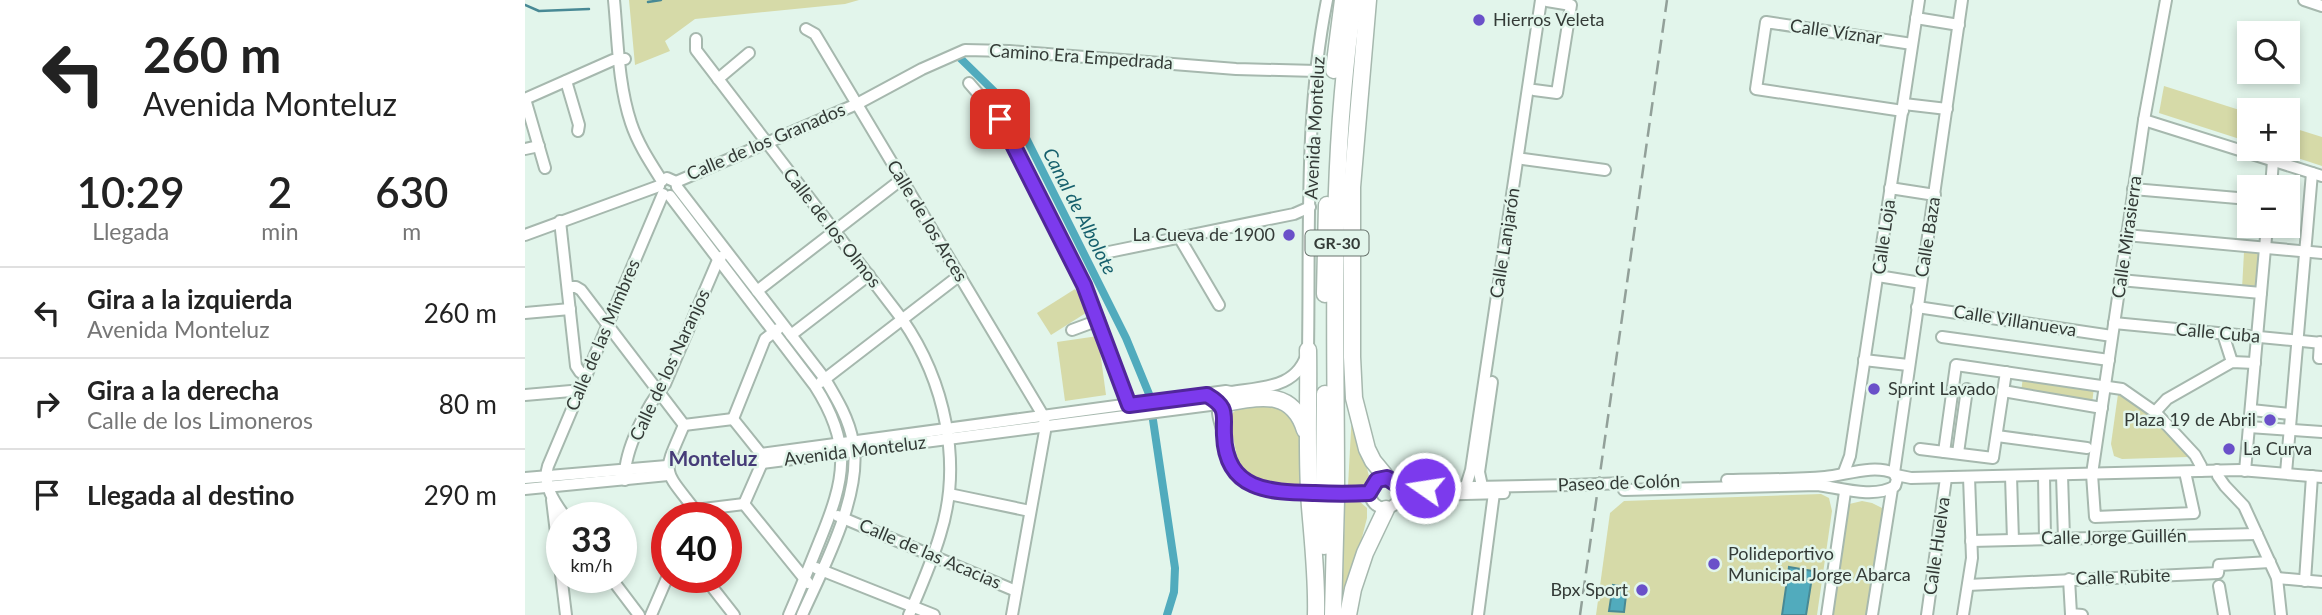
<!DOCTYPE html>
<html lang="es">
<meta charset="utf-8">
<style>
:root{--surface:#fff;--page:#f6f6f6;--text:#222;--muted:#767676;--line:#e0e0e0}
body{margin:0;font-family:Lato,sans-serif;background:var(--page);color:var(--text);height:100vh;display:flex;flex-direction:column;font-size:26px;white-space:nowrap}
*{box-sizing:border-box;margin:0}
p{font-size:23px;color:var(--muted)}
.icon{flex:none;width:38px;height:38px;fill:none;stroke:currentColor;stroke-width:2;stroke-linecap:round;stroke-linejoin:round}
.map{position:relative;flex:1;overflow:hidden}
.panel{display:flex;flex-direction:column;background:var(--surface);width:525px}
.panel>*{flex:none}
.hud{background:#fff;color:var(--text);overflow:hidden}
.controls{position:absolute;left:1712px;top:21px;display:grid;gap:14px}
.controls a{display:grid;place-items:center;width:63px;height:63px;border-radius:0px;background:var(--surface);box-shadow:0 4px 10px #0003;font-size:35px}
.speed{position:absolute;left:21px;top:502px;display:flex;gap:14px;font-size:35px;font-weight:700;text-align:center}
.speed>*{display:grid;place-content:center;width:91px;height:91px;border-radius:50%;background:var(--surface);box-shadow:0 4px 10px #0003;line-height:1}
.speed small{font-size:18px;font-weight:400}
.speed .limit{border:10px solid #d22;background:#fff;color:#111}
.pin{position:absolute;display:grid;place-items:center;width:60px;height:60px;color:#fff;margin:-30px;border-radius:14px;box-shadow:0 4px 10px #0006}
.me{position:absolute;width:77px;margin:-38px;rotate:283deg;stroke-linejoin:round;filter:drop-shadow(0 0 5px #0008)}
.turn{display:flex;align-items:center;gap:24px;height:147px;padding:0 28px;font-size:32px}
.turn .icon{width:91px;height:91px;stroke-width:2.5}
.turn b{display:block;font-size:49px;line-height:60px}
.eta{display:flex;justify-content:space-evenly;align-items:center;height:119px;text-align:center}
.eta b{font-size:42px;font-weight:600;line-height:49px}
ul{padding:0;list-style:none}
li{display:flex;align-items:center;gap:21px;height:91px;padding:0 28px;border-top:2px solid var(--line)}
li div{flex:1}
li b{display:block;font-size:26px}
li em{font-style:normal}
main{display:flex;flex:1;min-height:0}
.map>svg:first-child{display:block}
.green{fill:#d6daa8}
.water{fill:#51abbd;stroke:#488995;stroke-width:2}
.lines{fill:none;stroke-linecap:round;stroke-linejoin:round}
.stream{stroke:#488995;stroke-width:2.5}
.canal{stroke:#51abbd;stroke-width:8}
.minor-casing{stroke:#a6b8ae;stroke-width:14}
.highway-casing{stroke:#a6b8ae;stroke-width:19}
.minor{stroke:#fff;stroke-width:10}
.highway{stroke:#fff;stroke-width:16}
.rail{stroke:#92a099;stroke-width:2.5;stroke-dasharray:14 7;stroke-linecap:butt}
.minor-bridge-casing{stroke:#a6b8ae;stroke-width:14;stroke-linecap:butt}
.minor-bridge{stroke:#fff;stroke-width:10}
.route-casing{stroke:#51269a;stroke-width:18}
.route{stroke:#7c3aed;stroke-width:12}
.poi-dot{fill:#6a50c9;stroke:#e2f5eb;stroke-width:2.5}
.labels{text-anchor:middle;stroke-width:5;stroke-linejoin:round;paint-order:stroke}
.shield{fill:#e2f5eb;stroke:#68736d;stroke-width:2}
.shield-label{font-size:16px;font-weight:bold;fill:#343b37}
.poi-label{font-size:18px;fill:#343b37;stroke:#e2f5eb;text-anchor:start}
.street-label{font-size:18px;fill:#343b37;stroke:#e2f5eb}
.water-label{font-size:19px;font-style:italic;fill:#155f6c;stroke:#e2f5eb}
.quarter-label{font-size:21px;font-weight:bold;fill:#463c78;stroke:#e2f5eb}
</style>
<main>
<section class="panel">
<div class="hud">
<div class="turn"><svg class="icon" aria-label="left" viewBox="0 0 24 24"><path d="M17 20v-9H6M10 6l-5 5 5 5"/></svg><div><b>260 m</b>Avenida Monteluz</div></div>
</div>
<div class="eta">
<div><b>10:29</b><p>Llegada</p></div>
<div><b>2</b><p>min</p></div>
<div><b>630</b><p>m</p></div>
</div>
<ul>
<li><svg class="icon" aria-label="left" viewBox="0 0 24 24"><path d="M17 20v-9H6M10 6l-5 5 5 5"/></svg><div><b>Gira a la izquierda</b><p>Avenida Monteluz</p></div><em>260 m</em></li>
<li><svg class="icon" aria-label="right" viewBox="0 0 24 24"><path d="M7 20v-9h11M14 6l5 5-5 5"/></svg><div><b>Gira a la derecha</b><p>Calle de los Limoneros</p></div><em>80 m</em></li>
<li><svg class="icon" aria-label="arrive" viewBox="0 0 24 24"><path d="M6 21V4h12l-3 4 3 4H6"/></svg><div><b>Llegada al destino</b></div><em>290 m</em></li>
</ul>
</section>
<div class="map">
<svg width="1797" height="615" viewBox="0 0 1797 615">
<rect width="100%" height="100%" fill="#e2f5eb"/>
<g class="green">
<polygon points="104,0 334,0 320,4 170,19 140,41 145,51 110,65"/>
<polygon points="1639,86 1724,113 1724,142 1634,113"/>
<polygon points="1762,126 1797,137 1797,166 1745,149 1762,149"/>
<polygon points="1719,252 1736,253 1734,290 1717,289"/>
<polygon points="550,289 564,311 526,335 512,313"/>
<polygon points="573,336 581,395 540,401 532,342"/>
<polygon points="1498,376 1569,387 1567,404 1496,393"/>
<polygon points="1593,394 1621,411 1663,457 1597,459 1589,456 1586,444"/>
<path d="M742,404C783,408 779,454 779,485C714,487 715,479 705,418C710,404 728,406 742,404Z"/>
<polygon points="827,412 844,476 844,481 835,487 823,486"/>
<polygon points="1296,494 1304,498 1307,511 1292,615 1071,615 1085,513 1099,501"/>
<polygon points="820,499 834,501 842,508 842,518 817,615"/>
<polygon points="1337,501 1347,503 1361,510 1345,615 1304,615 1320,505"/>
</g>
<g class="water">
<polygon points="1264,567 1288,571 1281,615 1257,615"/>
<polygon points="1088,585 1102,587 1099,612 1084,611"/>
</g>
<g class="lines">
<g class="stream">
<polyline points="123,2 136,0"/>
<polyline points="0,5 14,11 64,9"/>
</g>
<g class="canal">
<polyline points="435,58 476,98 498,132 601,338 624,394"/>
<polyline points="628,420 650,568 649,592 642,615"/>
</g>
<defs>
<g id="minor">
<path d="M89,0C93,41 93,84 106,123C113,144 125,162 137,181"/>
<polyline points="1641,0 1619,120 1567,474 1570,517 1669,513 1660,472"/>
<polyline points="1779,0 1797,6"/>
<polyline points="1391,18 1434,25"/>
<polyline points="281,29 290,34 519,417 520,431 487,615"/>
<path d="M171,39V50L377,319C420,381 438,463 415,535C407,562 395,589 384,615"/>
<polyline points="193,79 224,53"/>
<polyline points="41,81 54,125 53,131"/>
<polyline points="444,83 475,119 559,285 574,320 605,411"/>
<polyline points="1009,90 1032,93 1046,5 1022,1"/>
<polyline points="0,99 88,60 100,59"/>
<polyline points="0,99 20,168"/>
<polyline points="1379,104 1422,109"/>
<polyline points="1378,111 1231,89 1241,22 1387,44"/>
<polyline points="1619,120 1797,176"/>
<polyline points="0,149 14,146"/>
<polyline points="998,159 1080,170"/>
<path d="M142,178L151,182L152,187L300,379C312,399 324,419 328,442C338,494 298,568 277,615"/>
<polyline points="151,182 332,104 397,69 440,50 484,51 711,69 792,71"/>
<polyline points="1746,187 1748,161"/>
<polyline points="1365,188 1410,195"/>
<polyline points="1608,189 1724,199"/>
<path d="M145,196L290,386C328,445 320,479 295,540C285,565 275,590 264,615"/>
<polyline points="35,221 51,366 55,372 61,375"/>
<polyline points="0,235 134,186"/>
<polyline points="1601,235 1797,253"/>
<polyline points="654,237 694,305"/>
<polyline points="579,253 769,214 785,207"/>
<polyline points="1353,276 1396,283"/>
<polyline points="1595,280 1736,293"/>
<polyline points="43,287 51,287 56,290 159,425"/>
<polyline points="232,291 377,179"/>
<polyline points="1392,307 1587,336"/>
<polyline points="0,313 45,309"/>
<polyline points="1589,323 1797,343"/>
<polyline points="547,330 574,320"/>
<polyline points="1698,334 1707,362"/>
<polyline points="266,335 344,275"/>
<polyline points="1417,337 1584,360"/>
<polyline points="1795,342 1794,358 1797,358"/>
<polyline points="1339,360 1383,365"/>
<polyline points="296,382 435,275"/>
<polyline points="1478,391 1577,408"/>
<polyline points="0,395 46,391 53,394"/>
<path d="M696,400C689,411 696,424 699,436C711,487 725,492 776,493"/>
<polyline points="1726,410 1765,414"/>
<polyline points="1630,412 1642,399 1707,362 1730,363"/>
<polyline points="208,419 240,339 253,329"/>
<polyline points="208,419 236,454 237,463 219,504"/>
<path d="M159,425C137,476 137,467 170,510"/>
<polyline points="159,425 208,419"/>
<polyline points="1724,427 1797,432"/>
<polyline points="1472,436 1562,448"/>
<polyline points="1395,449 1468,458 1481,372"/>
<polyline points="1419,452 1431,365 1597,389 1630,412 1670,455 1676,466 1676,471"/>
<polyline points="1433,453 1442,389"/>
<path d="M236,454L701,391L706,392C739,387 774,388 783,350C785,234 779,114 802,0"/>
<polyline points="237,463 693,404"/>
<polyline points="1692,470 1693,476 1700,486 1719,506 1752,578 1756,615"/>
<polyline points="1720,471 1742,226"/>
<polyline points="1319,472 1325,456 1394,0"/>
<polyline points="1761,473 1787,173"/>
<polyline points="1371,475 1386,478 1715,470 1797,477"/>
<polyline points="1519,475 1520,539"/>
<polyline points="1537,475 1539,538"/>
<polyline points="1486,476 1488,540"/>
<circle cx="860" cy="493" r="15"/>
<polyline points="0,478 142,466"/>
<path d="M100,480C98,452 122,405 140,384L193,260L196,257"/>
<path d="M1202,480C1234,479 1267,480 1300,477C1321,475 1348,464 1369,473"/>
<polyline points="871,484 900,488 1047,485"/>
<polyline points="941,486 946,470 1016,0"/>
<polyline points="957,486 954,472 967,382"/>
<polyline points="0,489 143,475"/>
<path d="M1099,490L1293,485C1315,488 1350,499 1370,486L1372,479L1369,473L1437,0"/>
<polyline points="424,494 505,511"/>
<polyline points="27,500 41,615"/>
<polyline points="874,500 903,495 979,493"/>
<polyline points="219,504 283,583"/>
<polyline points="170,510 219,504"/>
<polyline points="313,516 491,591"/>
<path d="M41,518C30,503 17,485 23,466L138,194"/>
<polyline points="1446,541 1732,534"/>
<polyline points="291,568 409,615"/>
<polyline points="86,578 114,615"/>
<polyline points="180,578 209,615"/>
<polyline points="1752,578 1797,582"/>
<polyline points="1544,579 1546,614 1557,615"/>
<polyline points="1780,581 1787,476"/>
<polyline points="1443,585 1693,573 1694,565 1745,562"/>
<polyline points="1694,586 1699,615"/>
<polyline points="126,615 142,578"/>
<polyline points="953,615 969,493"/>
<polyline points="1302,615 1320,492"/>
<polyline points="1347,615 1367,489"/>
<polyline points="1402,615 1421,478"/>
<polyline points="1438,615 1447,558 1444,477"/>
</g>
<g id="highway">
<polyline points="843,0 827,187 827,357 829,398 842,449 848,461 862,478"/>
<polyline points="809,70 818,0"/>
<polyline points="800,294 802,205"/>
<path d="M783,350C784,402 781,455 785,507C788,543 792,578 791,615"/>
<path d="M693,404C729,399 766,385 780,430"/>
<polyline points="799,486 800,394"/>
<path d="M811,487C811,325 804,160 829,0"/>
<polyline points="799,499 799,546"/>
<polyline points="808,615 811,499"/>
<polyline points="823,615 828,589 840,553 861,509"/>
</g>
</defs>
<use href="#minor" class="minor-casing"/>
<use href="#highway" class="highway-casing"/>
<use href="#minor" class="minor"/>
<use href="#highway" class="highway"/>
<polyline class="rail" points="1055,615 1142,0"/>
<defs>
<g id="minor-bridge">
<polyline points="1047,485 1099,483"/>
<polyline points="776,493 833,494"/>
</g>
</defs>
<use href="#minor-bridge" class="minor-bridge-casing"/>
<use href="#minor-bridge" class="minor-bridge"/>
</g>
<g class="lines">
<defs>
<path id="route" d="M475,119L559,285L604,405L682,395C704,408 698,414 699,435C701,492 746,492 790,493C808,494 826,494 844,493L852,480L862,478L871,484L900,488"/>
</defs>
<use href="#route" class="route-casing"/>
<use href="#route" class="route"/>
</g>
<g class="poi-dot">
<circle cx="954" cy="20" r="7"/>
<circle cx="764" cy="235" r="7"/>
<circle cx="1349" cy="389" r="7"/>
<circle cx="1745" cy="420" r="7"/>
<circle cx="1704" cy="449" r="7"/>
<circle cx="1189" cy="564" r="7"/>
<circle cx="1117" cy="590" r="7"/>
</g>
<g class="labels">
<rect class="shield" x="780.5" y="230.5" width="63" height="25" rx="5"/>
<g class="shield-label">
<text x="812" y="249">GR-30</text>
</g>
<g class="poi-label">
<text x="968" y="26">Hierros Veleta</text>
<text x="750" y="241" text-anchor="end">La Cueva de 1900</text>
<text x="1363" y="395">Sprint Lavado</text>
<text x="1731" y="426" text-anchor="end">Plaza 19 de Abril</text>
<text x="1718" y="455">La Curva</text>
<text x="1203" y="560">Polideportivo<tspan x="1203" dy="21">Municipal Jorge Abarca</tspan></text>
<text x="1103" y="596" text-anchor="end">Bpx Sport</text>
</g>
<g class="street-label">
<text transform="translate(1311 32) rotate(8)" y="6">Calle Víznar</text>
<text transform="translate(556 57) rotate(4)" y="6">Camino Era Empedrada</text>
<text transform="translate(790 128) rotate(-87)" y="6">Avenida Monteluz</text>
<text transform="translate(241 142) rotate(-23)" y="6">Calle de los Granados</text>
<text transform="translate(402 221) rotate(59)" y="6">Calle de los Arces</text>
<text transform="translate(307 228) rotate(52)" y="6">Calle de los Olmos</text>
<text transform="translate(1359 237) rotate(-82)" y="6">Calle Loja</text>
<text transform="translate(1403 237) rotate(-81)" y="6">Calle Baza</text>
<text transform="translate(1602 237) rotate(-82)" y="6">Calle Mirasierra</text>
<text transform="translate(980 243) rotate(-81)" y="6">Calle Lanjarón</text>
<text transform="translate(1490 321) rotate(9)" y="6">Calle Villanueva</text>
<text transform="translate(1693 333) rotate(5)" y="6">Calle Cuba</text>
<text transform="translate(78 335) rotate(-67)" y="6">Calle de las Mimbres</text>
<text transform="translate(145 365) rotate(-65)" y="6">Calle de los Naranjos</text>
<text transform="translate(330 451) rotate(-7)" y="6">Avenida Monteluz</text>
<text transform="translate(1094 483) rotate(-2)" y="6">Paseo de Colón</text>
<text transform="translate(1589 537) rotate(-1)" y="6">Calle Jorge Guillén</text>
<text transform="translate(1412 546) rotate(-82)" y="6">Calle Huelva</text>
<text transform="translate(405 554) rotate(23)" y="6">Calle de las Acacias</text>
<text transform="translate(1598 577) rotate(-2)" y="6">Calle Rubite</text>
</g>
<g class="water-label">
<text transform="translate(555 211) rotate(63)" y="7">Canal de Albolote</text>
</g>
<g class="quarter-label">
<text x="188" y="466">Monteluz</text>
</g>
</g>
</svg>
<div class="controls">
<a><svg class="icon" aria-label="search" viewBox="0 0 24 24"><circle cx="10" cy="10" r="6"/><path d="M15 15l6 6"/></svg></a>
<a>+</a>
<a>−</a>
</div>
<div class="speed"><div>33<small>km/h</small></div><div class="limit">40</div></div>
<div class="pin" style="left:475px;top:119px;background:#d93025"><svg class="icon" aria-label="arrive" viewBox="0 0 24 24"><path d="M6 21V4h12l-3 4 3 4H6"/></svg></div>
<svg class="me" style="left:900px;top:488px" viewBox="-20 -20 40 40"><circle r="17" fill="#7c3aed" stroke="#fff" stroke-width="3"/><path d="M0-11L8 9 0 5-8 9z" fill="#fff"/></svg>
</div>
</main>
